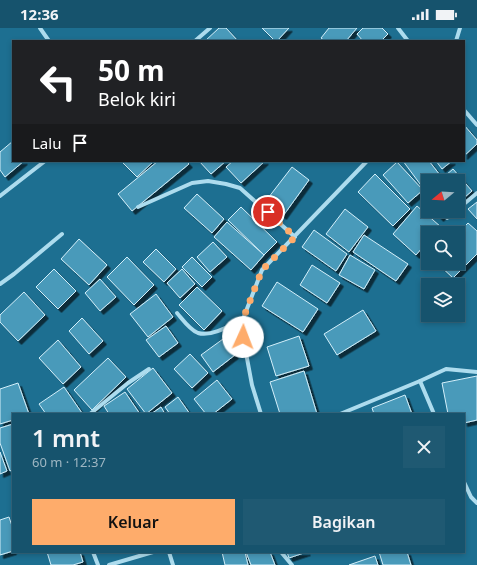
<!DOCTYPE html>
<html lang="id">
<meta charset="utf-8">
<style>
:root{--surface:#16536d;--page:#1f5972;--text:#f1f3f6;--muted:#9eb6c2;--line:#356980;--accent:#feac6b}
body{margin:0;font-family:"Noto Sans",sans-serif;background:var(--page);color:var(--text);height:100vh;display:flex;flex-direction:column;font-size:15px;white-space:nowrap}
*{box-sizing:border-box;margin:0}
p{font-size:13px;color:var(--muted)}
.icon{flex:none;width:22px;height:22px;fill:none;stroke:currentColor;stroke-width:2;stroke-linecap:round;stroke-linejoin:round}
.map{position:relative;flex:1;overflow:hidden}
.drawer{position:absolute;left:12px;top:385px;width:453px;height:140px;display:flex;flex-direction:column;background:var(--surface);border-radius:0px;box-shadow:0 2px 6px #0003,0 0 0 1px var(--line)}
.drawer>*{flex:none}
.banner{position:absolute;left:12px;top:12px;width:453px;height:122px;border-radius:0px;box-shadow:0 2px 6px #0003,0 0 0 1px var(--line);background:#202124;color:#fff;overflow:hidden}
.needle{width:26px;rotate:252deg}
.controls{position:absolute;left:421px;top:146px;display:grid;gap:8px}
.controls a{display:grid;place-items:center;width:44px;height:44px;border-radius:0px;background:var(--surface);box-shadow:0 2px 6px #0003,0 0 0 1px var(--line);font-size:20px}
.pin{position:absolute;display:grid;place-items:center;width:34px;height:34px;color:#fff;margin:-17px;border:2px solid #fff;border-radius:50%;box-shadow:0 1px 4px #0007}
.me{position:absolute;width:44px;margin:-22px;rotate:2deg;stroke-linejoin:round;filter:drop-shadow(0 0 3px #0008)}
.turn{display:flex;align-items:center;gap:14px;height:84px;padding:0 20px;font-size:18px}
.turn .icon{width:52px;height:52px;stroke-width:2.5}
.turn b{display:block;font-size:28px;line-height:34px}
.then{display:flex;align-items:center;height:38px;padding:0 20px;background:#0003;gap:8px;font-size:15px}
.round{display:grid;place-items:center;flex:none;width:42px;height:42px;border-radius:0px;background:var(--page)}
.summary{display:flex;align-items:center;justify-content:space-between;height:68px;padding:0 20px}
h1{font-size:24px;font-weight:600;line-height:30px}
.primary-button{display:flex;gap:8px;margin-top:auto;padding:8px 20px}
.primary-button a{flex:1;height:46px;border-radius:0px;background:var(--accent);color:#111;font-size:16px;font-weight:600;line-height:46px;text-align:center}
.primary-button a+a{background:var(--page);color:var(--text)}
.status{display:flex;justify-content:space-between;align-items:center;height:28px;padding:0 20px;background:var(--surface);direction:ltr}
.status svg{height:11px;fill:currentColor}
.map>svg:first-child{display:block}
.building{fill:#4a9aba;stroke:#d3effa;filter:url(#shadow)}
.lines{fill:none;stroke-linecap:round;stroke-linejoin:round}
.street{stroke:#addcee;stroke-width:4}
.route{stroke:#feac6b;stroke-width:7;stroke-dasharray:0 12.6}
</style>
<div class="status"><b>12:36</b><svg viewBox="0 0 49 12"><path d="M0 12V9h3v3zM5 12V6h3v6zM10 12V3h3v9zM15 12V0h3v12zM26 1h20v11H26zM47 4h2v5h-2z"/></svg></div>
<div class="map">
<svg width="477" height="537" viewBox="0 0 477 537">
<defs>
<filter id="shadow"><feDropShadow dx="3.5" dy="3.5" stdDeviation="0" flood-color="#0009"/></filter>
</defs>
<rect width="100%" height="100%" fill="#1d6f91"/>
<g class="building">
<polygon points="219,0 226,0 238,13 205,13"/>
<polygon points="262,0 289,0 277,13 275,13"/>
<polygon points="329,0 357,0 346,13 325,13 321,10"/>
<polygon points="363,0 382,0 388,6 381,13 363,13 357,6"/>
<polygon points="464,97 477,112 477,116 464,128"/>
<polygon points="13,113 13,133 24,133 5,149 0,142 0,124"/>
<polygon points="121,133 154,133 137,149"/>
<polygon points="158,133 186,133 189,136 132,183 118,166"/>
<polygon points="199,133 226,133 211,146"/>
<polygon points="233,133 265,133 241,155 226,139"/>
<polygon points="403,133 429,133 440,147 432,153 428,153 428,156 423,160"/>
<polygon points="436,133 452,133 442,141"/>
<polygon points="397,134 423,162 408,175 383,147"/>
<polygon points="292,139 309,152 283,188 265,174"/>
<polygon points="453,141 472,163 458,175 458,153 439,153"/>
<polygon points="375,146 410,181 393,198 358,164"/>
<polygon points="428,162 428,177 421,168"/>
<polygon points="197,166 224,191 212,205 184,180"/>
<polygon points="477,174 477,191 468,181"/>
<polygon points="417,178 441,199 435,205 428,205 428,213 416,227 393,206"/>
<polygon points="241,179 277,214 264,227 228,192"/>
<polygon points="345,181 368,199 349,224 326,206"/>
<polygon points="434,183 448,183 440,190"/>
<polygon points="227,194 264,227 251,242 214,209"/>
<polygon points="468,195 477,203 477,226 453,250 437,235 458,235 458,205"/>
<polygon points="314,202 347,226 336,243 302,219"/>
<polygon points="364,207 408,236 396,253 353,224"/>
<polygon points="79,211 107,237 89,257 61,231"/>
<polygon points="213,214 227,229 210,244 197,229"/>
<polygon points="156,221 176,241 164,254 143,234"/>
<polygon points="350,227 375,242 364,261 339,247"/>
<polygon points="127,229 154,257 134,277 107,249"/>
<polygon points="192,229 212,249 202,259 182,239"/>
<polygon points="312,237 340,255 327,275 300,257"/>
<polygon points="54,241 76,263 58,281 36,259"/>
<polygon points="182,241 195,256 180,270 167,255"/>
<polygon points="100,251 116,269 100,283 85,265"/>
<polygon points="277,254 318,281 303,304 262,278"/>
<polygon points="197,259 222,283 204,302 179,277"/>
<polygon points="24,264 45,287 18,313 0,294 0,287"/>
<polygon points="156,266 173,289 148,309 130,286"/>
<polygon points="363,282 376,303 337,327 324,306"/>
<polygon points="82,290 103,313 89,326 69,303"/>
<polygon points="166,298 178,315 159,329 146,312"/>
<polygon points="299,308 309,338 276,348 267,319"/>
<polygon points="223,311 235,327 213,344 201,327"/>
<polygon points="58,312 81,339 63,356 39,330"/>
<polygon points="190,326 208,345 192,360 174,341"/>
<polygon points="108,330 126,349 92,382 74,362"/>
<polygon points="153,340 172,365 146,386 127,361"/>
<polygon points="304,343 317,386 280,386 270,354"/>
<polygon points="477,348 477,392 464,395 464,386 448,386 442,355"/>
<polygon points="217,352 232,371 213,386 206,386 194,371"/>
<polygon points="18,355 29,386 13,386 13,392 0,396 0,361"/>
<polygon points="64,359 82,385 81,386 46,386 39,376"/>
<polygon points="125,364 140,386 109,386 104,378"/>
<polygon points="405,367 412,386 374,386 372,380"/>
<polygon points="178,369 190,386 170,386 165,379"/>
<polygon points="161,379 165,386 151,386"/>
<polygon points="13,396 13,441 10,443 0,415 0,400"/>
<polygon points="0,424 7,443 0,446"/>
<polygon points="9,489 13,501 13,523 0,527 0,492"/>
<polygon points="47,524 80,524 83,534 73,537 51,537"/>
<polygon points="222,524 245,524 248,537 225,537"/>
<polygon points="246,524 270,524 275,537 251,537"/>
<polygon points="287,524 307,524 289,530"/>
<polygon points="379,524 407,524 411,537 383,537"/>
<polygon points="375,528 378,537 349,537"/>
</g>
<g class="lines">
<g class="street">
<polyline points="40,0 49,13"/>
<polyline points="398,0 408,13"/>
<polyline points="195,13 210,0"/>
<polyline points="456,13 460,0"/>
<polyline points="464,82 477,97"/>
<polyline points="0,168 45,133"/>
<polyline points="138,179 192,155 208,153 226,156 240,160 295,209"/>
<polyline points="458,181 477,165"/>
<polyline points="447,190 455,183"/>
<polyline points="0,256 14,246 62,206"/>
<path d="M177,285C183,292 190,302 198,305C212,309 231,297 243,291"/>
<polyline points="420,353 434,386"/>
<polyline points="90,386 128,355 149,341"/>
<polyline points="261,386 252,357 243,309 243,291 262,242 367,133"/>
<polyline points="340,386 420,353 446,341 477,344"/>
<polyline points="464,454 471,469 477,475"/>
<polyline points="93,524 98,537"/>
<polyline points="169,524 173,537"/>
<polyline points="281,524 292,537"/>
<polyline points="109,537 153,524"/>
</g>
</g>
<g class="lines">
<polyline class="route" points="243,309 243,291 262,242 295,209 268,184"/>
</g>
</svg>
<div class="controls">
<a><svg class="needle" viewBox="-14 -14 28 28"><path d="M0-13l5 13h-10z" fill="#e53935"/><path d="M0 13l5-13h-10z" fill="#9eb6c2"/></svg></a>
<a><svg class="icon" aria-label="search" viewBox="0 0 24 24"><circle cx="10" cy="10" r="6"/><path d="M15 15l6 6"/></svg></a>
<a><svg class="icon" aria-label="layers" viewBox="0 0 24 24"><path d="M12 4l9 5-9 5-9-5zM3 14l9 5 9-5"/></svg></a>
</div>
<div class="pin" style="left:268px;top:184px;background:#d93025"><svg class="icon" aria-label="arrive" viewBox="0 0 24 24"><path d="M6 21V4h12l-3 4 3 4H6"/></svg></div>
<svg class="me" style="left:243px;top:309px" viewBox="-20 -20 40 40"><circle r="19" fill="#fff"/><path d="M0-13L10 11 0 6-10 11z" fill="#feac6b"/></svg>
<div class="banner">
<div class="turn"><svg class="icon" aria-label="left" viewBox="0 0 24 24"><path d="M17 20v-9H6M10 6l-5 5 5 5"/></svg><div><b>50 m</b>Belok kiri</div></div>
<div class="then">Lalu<svg class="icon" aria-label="arrive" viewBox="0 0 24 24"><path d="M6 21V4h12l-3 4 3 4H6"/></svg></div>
</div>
<section class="drawer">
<div class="summary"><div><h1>1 mnt</h1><p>60 m · 12:37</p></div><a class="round"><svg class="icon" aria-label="close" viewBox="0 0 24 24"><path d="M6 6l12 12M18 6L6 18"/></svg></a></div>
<div class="primary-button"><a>Keluar</a><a>Bagikan</a></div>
</section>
</div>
